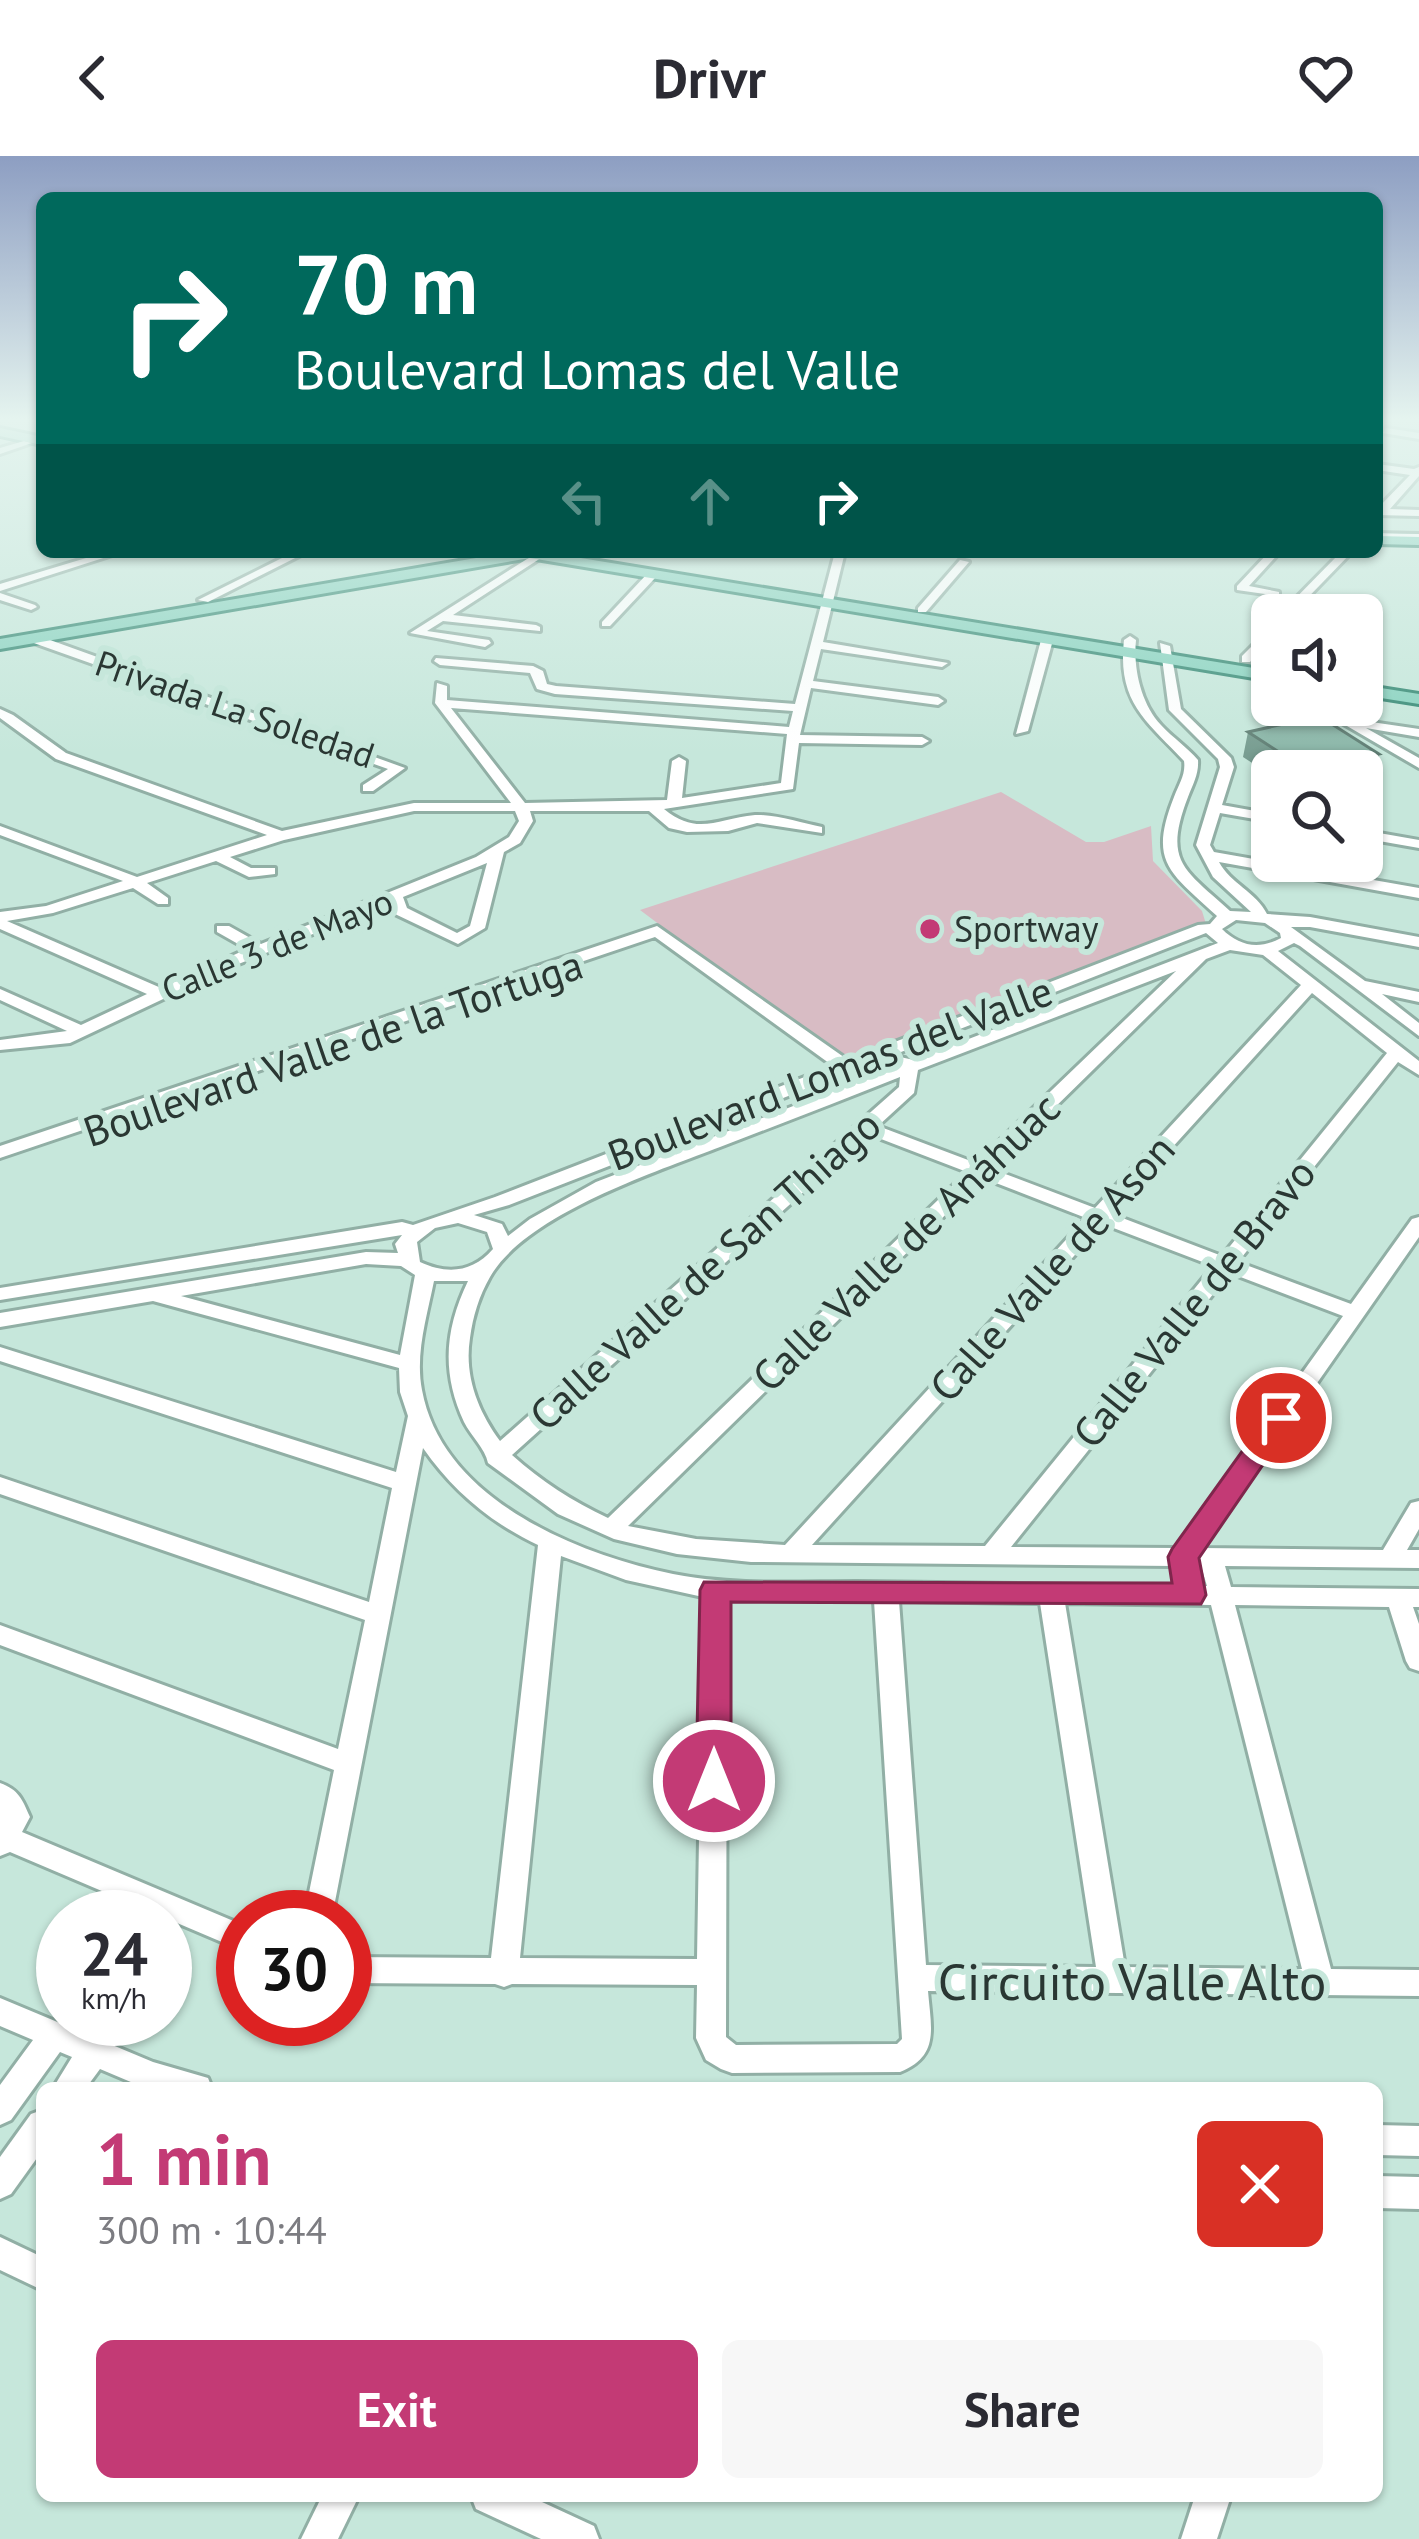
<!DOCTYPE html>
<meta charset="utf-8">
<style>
:root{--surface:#fff;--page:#f7f7f7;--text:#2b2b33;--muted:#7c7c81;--accent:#c33a75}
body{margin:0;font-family:"PT Sans",sans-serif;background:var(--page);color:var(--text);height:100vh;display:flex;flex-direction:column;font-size:45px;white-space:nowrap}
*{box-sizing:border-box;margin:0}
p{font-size:39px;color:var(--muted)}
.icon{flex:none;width:66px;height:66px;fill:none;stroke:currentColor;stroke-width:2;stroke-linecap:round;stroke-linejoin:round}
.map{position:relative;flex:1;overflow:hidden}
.details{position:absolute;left:36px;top:1926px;width:1347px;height:420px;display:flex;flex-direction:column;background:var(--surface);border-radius:18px;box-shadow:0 3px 9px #0004}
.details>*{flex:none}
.top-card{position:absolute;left:36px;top:36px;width:1347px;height:366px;border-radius:18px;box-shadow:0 3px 9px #0004;background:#00695c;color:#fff;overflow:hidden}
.controls{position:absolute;left:1251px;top:438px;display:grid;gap:24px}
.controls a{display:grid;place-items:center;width:132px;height:132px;border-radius:18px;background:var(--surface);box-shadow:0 3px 9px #0004;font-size:60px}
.speed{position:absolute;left:36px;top:1734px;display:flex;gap:24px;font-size:60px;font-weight:700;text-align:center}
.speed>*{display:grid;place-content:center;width:156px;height:156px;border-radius:50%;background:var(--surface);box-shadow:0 3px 9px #0004;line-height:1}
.speed small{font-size:30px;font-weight:400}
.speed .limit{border:18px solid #d22;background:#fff;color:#111}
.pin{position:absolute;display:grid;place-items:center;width:102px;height:102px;color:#fff;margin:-51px;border:6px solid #fff;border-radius:50%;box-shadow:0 3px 12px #0007}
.me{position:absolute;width:132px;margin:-66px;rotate:0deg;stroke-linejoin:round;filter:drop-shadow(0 0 9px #0008)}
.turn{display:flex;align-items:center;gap:42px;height:252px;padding:0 60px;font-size:54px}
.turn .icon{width:156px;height:156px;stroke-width:2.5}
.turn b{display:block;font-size:84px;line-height:102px}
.lanes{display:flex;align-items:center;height:114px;padding:0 60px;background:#0003;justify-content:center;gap:60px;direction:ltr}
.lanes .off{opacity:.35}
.round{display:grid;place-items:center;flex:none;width:126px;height:126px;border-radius:18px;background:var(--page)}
.summary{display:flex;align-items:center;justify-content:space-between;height:204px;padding:0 60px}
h1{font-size:72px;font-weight:700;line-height:90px;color:var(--accent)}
.primary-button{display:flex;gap:24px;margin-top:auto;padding:24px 60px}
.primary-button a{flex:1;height:138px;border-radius:18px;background:var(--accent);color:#fff;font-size:48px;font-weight:700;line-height:138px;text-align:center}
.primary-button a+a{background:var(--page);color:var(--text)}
header{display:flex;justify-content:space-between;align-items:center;height:156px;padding:0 60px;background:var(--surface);font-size:54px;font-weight:700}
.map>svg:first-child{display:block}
.green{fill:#d8bcc4}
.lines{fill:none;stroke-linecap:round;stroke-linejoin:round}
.minor-casing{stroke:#91afa5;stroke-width:6}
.major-casing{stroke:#348873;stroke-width:6}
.minor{fill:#fff;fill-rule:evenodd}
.major{fill:#88d2bf;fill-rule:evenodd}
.wall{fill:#789d91}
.shaded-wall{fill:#628076}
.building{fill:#8cb7a9;stroke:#628076;stroke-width:3}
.route{fill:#c33a75;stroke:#7f264c;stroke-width:3}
.poi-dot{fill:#c33a75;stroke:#c6e7db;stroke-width:4.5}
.labels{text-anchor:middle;stroke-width:12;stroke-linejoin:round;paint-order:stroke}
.far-street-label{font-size:36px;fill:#2a3733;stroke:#c6e7db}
.far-poi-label{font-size:36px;fill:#2a3733;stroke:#c6e7db;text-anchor:start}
.street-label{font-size:42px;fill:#2a3733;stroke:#c6e7db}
.near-street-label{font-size:51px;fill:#2a3733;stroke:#c6e7db}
</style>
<header><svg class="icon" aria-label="back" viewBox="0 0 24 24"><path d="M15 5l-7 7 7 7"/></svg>Drivr<svg class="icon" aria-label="heart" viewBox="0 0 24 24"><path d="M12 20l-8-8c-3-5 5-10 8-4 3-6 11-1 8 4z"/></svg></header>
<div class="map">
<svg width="1419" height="2383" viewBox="0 0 1419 2383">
<rect width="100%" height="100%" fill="#c6e7db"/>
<polygon class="green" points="1001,636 1086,686 1104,686 1151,670 1153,705 1202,755 1206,768 844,907 640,754"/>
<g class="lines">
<defs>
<g id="minor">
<polygon points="1386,272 1419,277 1419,283 1383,277"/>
<polygon points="24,285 32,287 0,298 0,292"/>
<polygon points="1377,308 1414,313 1419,311 1419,320 1390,353 1419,354 1419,360 1377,359 1377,353 1410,319 1377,314"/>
<polygon points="1377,377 1419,378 1419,384 1377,383"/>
<polygon points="106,396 122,396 0,435 0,428"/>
<polygon points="294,396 307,396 208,446 198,444"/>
<path d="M835,396H845L823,486L948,507L942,511L821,493L813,525L938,541L944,545L938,549L811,532L800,579L922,581L929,585L922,589L799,587L793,633L664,653C698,681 718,662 755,659C775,658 802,667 822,671V677L757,667L728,675L687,676L669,672L649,655H530L533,665L520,687L504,696L485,772L458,788L395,758L390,747L231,811L70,887L0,894V884L67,875L0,844V833L81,869L147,838L0,773V756L46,750L123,725L0,679V670L137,721L267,679L56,603L0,562V553L13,559L66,597L282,675L414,647H511L435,547L437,527L447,530V544L789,571L793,555L555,538L537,533L530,517L440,509L434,505L436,502L533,510L543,515L547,528L556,530L795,548ZM451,552L787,578L781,627L682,642L686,605L679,601L672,605L667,644L525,647ZM414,655H515L519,665L509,681L476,701L261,788L229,770H217V776L247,793L161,832L7,765L53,757L133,732L158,748H168V742L147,727L216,705L249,721L275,718V712H251L230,701L284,684ZM487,707L470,770L457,777L407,752L403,741Z"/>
<polygon points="1269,396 1280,396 1249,430 1279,436 1279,440 1237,434 1237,430"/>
<polygon points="1341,396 1352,396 1291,459 1279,459"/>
<polygon points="535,398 544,400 453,459 536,469 540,471 540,475 443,465 427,475 489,484 491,487 485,491 410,477"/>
<polygon points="960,404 969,406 926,456 918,456 918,452"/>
<polygon points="646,419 656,421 610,470 602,470 602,466"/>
<polygon points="0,437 35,449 37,451 31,454 0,444"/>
<polygon points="1272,470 1272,481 1250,506 1242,506 1242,500"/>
<polygon points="31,480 39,480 405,612 373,635 363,635 363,629 388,613 31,486"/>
<polygon points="1047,480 1053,484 1028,575 1016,578 1041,484"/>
<path d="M1130,480L1136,484C1133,512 1141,548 1161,569C1173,582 1187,591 1198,604C1199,618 1193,628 1188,641C1163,706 1184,713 1230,755L1251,756L1213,721L1196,689L1220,611L1218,603L1169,554L1160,487L1170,490L1181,553L1231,602L1234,611L1222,649L1272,658V666L1220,657L1210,689L1214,696L1419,732V742L1219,706C1230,727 1256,736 1267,758L1310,761L1419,781V791L1310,771H1291L1365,825L1419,836V846L1382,838L1419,867V880L1300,790L1294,787L1278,795L1419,905V919L1398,906L1238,1106L1351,1148L1412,1063L1419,1061V1081L1202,1392L1383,1394L1411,1347L1419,1345V1373L1407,1394H1419V1412L1225,1410L1231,1431L1419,1433V1451H1413L1419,1468V1515L1410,1512L1406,1505L1389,1451L1235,1449L1331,1813L1419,1814V1840L928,1835C931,1872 940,1900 900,1916L732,1917L721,1913L706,1904L696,1882L697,1829L512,1828L504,1831L495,1828L345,1827V1801L491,1802L538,1389C491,1367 453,1335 423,1292L332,1761H304L334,1614L0,1489V1469L338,1593L365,1464L0,1338V1321L369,1446L392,1332L0,1205V1191L396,1316L408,1260L400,1236L399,1212L153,1145L0,1171V1157L366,1096L398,1097L395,1088L402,1079L0,1144V1132L402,1066L413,1069L495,1041L833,910L655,781L0,1002V990L657,770L848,904L1198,769L1210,768L1217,760C1170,716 1148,707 1174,641C1179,628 1186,618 1184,605C1147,565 1117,547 1124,484ZM1236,764L1265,767L1280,777L1281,782C1259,794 1239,790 1222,773ZM1206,777L1218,787L914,904L900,901V909L596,1026L530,1063L508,1080L502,1068L474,1059L509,1049ZM1230,794L1263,799L1301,829L1095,1052L992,1013L1206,803ZM1176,815L976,1007L878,970L914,937L918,914ZM1312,837L1387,897L1222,1100L1112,1058ZM900,921L899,931L500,1285C478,1255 464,1220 470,1182C473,1160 479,1140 490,1121C525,1059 655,1016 720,991C780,968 840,945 900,921ZM868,978L967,1016L608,1362C572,1345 542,1326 512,1299ZM983,1022L1086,1062L785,1389L696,1383L628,1370ZM458,1067L487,1076L493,1093C473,1116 448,1119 420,1106L417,1086L435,1072ZM1103,1068L1213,1110L985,1390L812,1389ZM366,1108L401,1110L415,1119L400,1199L181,1140ZM1230,1117L1343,1160L1177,1392L1011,1391ZM434,1125H468C445,1173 441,1216 464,1266C471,1280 485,1292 488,1307L558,1358L614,1383L677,1398L751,1406L1173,1410L1176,1430C1070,1429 963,1428 856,1426C795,1426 733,1430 673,1418C576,1398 442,1343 422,1234C415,1198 427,1160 434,1125ZM561,1400L626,1424L703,1441L697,1803L520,1802ZM1197,1410H1201L1207,1430H1200ZM727,1443L874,1445L902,1883L897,1888L736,1889L726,1881ZM899,1445L1040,1447L1096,1811L926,1809ZM1065,1447L1211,1449L1302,1813L1125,1811Z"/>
<polygon points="1311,549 1326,549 1351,563 1419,573 1419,581 1366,572 1419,602 1419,612"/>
<polygon points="1362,674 1419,684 1419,692 1362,682"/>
<path d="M0,1627C19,1634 22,1643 30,1661L22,1676L243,1769V1795L10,1696L0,1700Z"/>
<polygon points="0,1842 153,1906 208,1922 212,1932 145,1932 100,1913 86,1932 53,1932 72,1901 60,1896 11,1964 0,1969 0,1929 33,1884 0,1870"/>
<polygon points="42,1954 42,1995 11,2038 0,2043 0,2001 31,1958"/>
<polygon points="1377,1969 1419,1970 1419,2000 1377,1999"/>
<polygon points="1377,2020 1419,2021 1419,2053 1377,2052"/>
<polygon points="0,2081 42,2101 42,2134 0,2114"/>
<polygon points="322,2340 359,2340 338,2383 301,2383"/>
<polygon points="471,2340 529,2340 594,2370 599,2383 541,2383 476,2353"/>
<polygon points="1195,2340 1231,2340 1217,2383 1181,2383"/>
</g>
<g id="major">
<polygon points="0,272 42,281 42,289 0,280"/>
<polygon points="1377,380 1419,381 1419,389 1377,388"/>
<polygon points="544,396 1272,515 1272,525 530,402 0,493 0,483 512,396"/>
<polygon points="1362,529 1419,538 1419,548 1362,539"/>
</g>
</defs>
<use href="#minor" class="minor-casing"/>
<use href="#major" class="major-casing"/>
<use href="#minor" class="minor"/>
<use href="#major" class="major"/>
</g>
<polygon class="wall" points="1319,560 1373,624 1362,615 1272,615 1272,620 1243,601 1248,576"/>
<g class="shaded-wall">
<polygon points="1339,597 1335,615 1294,615 1296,607"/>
<polygon points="1379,598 1373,624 1362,626 1362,615 1348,615 1351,604"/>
</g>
<polygon class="building" points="1319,560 1379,598 1351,604 1339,597 1296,607 1248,576"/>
<linearGradient id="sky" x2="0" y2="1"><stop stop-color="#8d9ec2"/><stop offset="0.44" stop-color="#e5f4ef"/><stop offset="1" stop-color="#e5f4ef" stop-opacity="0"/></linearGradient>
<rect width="1419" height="598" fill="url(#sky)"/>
<polygon class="route" points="1281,1252 1295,1262 1199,1402 1206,1439 1201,1448 731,1446 731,1625 726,1635 714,1639 701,1635 696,1625 700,1434 704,1426 1172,1427 1168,1401 1172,1393 1271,1255"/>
<circle class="poi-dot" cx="930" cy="773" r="12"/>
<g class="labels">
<g class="far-street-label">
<text transform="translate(235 553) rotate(19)" y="13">Privada La Soledad</text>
<text transform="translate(277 789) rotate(-22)" y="13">Calle 3 de Mayo</text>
</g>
<g class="far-poi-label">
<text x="954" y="786">Sportway</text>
</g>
<g class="street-label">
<text transform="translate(333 892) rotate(-19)" y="15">Boulevard Valle de la Tortuga</text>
<text transform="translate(830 917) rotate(-21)" y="15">Boulevard Lomas del Valle</text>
<text transform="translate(906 1086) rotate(-44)" y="15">Calle Valle de Anáhuac</text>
<text transform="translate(1052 1112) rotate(-48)" y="15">Calle Valle de Ason</text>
<text transform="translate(705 1114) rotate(-42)" y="15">Calle Valle de San Thiago</text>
<text transform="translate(1194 1147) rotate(-51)" y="15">Calle Valle de Bravo</text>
</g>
<g class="near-street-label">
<text x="1132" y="1844">Circuito Valle Alto</text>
</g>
</g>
</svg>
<div class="controls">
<a><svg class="icon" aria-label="sound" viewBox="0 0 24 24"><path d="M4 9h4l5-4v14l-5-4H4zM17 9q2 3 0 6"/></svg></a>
<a><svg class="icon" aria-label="search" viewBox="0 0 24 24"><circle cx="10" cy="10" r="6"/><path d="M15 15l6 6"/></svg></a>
</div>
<div class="speed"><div>24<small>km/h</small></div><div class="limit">30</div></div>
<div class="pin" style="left:1281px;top:1262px;background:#d93025"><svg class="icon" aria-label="arrive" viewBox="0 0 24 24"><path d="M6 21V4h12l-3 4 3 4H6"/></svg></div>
<svg class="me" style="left:714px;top:1625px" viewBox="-20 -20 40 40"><circle r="17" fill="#c33a75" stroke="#fff" stroke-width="3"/><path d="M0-11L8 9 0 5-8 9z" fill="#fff"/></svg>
<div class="top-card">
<div class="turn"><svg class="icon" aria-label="right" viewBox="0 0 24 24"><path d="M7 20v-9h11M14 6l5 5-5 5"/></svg><div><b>70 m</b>Boulevard Lomas del Valle</div></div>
<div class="lanes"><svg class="icon off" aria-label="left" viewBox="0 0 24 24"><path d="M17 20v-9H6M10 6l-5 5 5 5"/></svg><svg class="icon off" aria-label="ahead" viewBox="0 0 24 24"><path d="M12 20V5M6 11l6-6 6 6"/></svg><svg class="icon" aria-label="right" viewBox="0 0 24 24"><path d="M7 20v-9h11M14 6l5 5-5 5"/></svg></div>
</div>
<section class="details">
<div class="summary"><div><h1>1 min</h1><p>300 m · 10:44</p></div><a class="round" style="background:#d93025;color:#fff"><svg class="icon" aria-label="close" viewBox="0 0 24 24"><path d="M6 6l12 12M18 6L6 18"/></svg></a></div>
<div class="primary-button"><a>Exit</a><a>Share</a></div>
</section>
</div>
